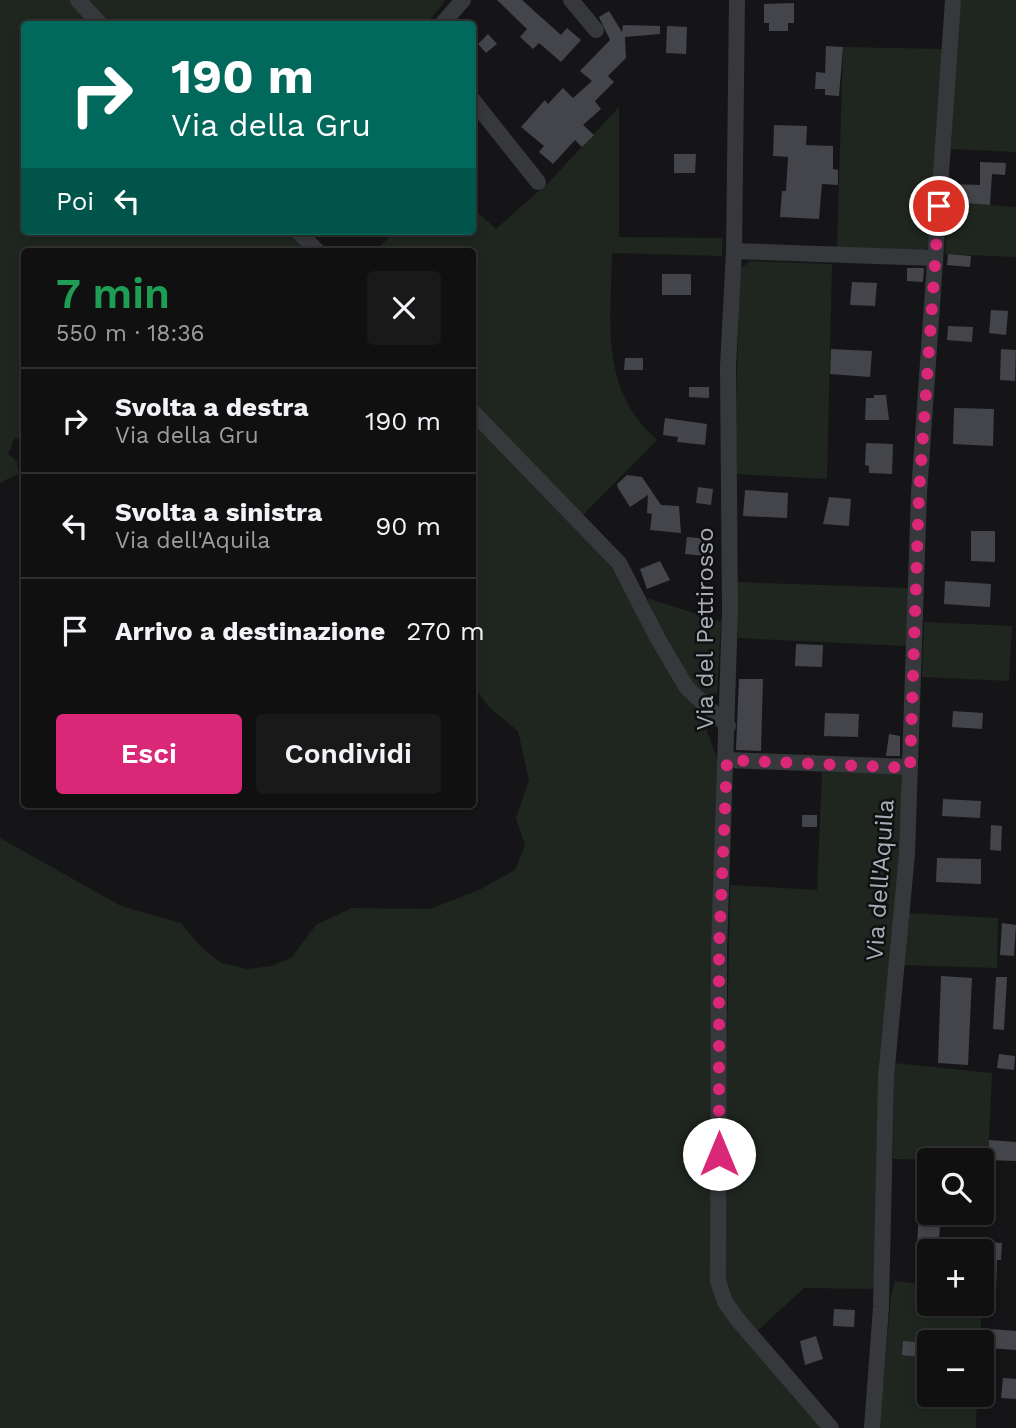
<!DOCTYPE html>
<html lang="it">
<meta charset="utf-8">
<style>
:root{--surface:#101011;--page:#19191a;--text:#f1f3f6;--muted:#9c9d9f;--line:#303031;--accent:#db2777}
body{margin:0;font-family:"Work Sans",sans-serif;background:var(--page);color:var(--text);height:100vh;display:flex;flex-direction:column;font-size:26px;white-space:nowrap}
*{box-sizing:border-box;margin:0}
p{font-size:23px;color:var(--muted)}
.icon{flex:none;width:38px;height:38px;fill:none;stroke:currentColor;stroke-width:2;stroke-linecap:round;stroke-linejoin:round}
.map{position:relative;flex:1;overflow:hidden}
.drawer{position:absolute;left:21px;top:248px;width:455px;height:560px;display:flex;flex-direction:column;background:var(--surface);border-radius:7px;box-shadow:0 4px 10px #0003,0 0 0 2px var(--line)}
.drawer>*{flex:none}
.hud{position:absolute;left:21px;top:21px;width:455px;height:214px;border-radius:7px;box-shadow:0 4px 10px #0003,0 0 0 2px var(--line);background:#00695c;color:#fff;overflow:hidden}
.tools{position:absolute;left:917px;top:1148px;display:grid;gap:14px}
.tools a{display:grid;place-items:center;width:77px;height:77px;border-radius:7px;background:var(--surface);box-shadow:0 4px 10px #0003,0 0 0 2px var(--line);font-size:35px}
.pin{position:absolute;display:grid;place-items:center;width:60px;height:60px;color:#fff;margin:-30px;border:4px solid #fff;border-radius:50%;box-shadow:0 2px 7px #0007}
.me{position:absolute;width:77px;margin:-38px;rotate:0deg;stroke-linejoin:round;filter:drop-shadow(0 0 5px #0008)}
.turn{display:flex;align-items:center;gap:24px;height:147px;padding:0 35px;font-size:32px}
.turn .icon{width:91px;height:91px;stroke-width:2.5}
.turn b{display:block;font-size:49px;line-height:60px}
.then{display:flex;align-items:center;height:66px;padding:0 35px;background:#0003;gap:14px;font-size:26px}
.round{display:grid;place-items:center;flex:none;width:74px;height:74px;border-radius:7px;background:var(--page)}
.overview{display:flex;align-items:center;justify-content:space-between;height:119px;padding:0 35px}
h1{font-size:42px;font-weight:600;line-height:52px;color:#1e9e55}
.action{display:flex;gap:14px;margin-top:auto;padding:14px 35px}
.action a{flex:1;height:80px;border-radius:7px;background:var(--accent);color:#fff;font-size:28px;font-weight:600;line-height:80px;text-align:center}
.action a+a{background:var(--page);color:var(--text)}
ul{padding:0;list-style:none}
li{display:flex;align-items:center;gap:21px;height:105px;padding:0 35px;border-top:2px solid var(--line)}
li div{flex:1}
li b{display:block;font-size:26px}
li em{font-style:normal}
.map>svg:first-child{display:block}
.green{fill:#1f261f}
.building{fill:#44454a}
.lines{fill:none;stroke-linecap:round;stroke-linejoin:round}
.street{stroke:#36383b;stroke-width:16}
.route{stroke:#db2777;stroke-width:12;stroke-dasharray:0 21.6}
.labels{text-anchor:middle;stroke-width:5;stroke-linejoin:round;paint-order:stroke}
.street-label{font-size:24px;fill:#a7aeb6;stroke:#101012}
</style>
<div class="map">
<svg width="1016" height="1428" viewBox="0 0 1016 1428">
<rect width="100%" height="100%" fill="#151517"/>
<g class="green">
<polygon points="0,0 70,0 93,24 24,24 24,231 292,231 313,252 24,252 24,438 15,438 8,454 17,461 19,473 0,483"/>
<polygon points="87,0 446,0 426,24 110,24"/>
<polygon points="958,0 1016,0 1016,152 951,149"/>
<polygon points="843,47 943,49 930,247 921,251 837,248"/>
<path d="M619,107V237L723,238L722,256L612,253C611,323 599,389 657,440L582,516L473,402L472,252H373L396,231H472L473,208L496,229L549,182Z"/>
<polygon points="949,202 1016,207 1016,257 945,254"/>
<polygon points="750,261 832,264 827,479 734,474 740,269"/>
<polygon points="473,417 614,565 700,712 719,764 713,1277 826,1428 0,1428 0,838 121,906 181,923 200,946 221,963 247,969 272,966 292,957 316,925 352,908 430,909 479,890 515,870 525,845 516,818 529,780 518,731 490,708 473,687"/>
<polygon points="736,582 909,588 906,646 738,638"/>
<path d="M647,598L721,622L717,694C710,696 703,695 697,690C680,676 656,620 647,598Z"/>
<polygon points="924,622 1012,626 1009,681 922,677"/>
<polygon points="822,772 901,774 901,855 877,1289 804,1288 756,1332 735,1306 723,1280 730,885 817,890"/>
<polygon points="908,913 998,918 997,968 901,965"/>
<polygon points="894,1063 992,1073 988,1160 893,1159"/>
<polygon points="895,1281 929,1285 929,1304 982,1304 980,1342 929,1342 929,1395 977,1395 976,1428 879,1428 891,1296"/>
</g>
<g class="building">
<polygon points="497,0 522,0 561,35 567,28 581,40 561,62 539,43 533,49 520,37 527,29"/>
<polygon points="794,3 794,23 788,23 788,31 769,31 769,23 764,23 764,4"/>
<polygon points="609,11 622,32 623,25 660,26 660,34 625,37 626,58 608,76 614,82 595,101 601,109 583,125 594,135 582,147 575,140 553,164 539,152 544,146 521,127 545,100 548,104 563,88 573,98 592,81 580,71 610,40 599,17"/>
<polygon points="667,26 687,27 686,54 666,53"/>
<polygon points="488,34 497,44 486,53 478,44"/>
<polygon points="826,46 843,47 839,96 825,95 825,89 815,89 816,72 825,73"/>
<polygon points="774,125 807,126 806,145 833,146 833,169 838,170 838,185 822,184 819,219 780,217 782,191 786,191 788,157 773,156"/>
<polygon points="674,154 696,154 695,173 674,173"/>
<polygon points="980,162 1006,163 1005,175 992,174 990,205 950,202 951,184 980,185"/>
<polygon points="948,254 971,256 970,267 947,265"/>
<polygon points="907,268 924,268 923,282 907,281"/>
<rect x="662" y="274" width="29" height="21"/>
<polygon points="852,282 877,283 875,306 850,305"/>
<polygon points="991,310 1008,311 1006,335 989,333"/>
<polygon points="948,326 973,327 972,342 947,340"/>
<polygon points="831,349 872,351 870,377 830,374"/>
<polygon points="1001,349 1016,350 1015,381 1000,380"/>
<polygon points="625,358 643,358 643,370 624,370"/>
<polygon points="689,387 709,387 709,398 689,397"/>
<polygon points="874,395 886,395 889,420 865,420 866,398 874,398"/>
<polygon points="954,408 994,409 993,446 953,444"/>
<polygon points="665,418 707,424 705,445 677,442 678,437 663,435"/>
<polygon points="866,443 893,444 892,474 869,473 869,466 865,465"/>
<polygon points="627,475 642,477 661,505 679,506 681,533 650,530 652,514 647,513 648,495 630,507 618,488 617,484"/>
<polygon points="698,487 713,489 711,505 696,503"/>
<polygon points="745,490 788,493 787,518 743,516"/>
<polygon points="829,497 851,499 849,526 823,524"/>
<polygon points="971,531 995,531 995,562 971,561"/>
<polygon points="687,537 708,539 706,556 685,554"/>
<polygon points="660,561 670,580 647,589 640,569"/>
<polygon points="945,581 991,584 990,607 944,604"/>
<polygon points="796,644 823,645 822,667 795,666"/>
<polygon points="739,679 763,679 761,751 736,750"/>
<polygon points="953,711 983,713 982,729 952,727"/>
<polygon points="825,713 859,714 858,737 824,736"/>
<polygon points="889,734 900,736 900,756 886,756"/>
<polygon points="943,799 981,801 980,818 942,816"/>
<rect x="802" y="815" width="15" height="12"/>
<polygon points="991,825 1002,826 1001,851 990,850"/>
<polygon points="937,858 981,859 981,884 936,882"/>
<polygon points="1002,923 1016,925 1014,956 1000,955"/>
<polygon points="941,976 972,978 968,1065 938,1063"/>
<polygon points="996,977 1007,977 1004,1030 993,1029"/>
<polygon points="999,1054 1015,1056 1014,1070 997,1068"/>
<polygon points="989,1140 1016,1142 1016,1161 988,1160"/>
<polygon points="919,1213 941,1213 938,1251 929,1251 929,1260 916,1259"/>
<polygon points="986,1242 1002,1243 1001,1260 997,1260 996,1291 982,1290"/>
<polygon points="834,1309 855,1310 854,1327 833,1326"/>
<polygon points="990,1329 1016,1331 1016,1350 988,1348"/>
<polygon points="816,1336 823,1359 805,1365 800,1341"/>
<polygon points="903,1341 929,1343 929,1358 902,1355"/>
<polygon points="1003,1378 1016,1379 1016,1399 1001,1398"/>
</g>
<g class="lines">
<g class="street">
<polyline points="78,0 100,24"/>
<polyline points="571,0 596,30"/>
<polyline points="737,0 734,251 728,367 730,611 719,949 718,1281 725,1302 738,1320 831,1428"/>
<polyline points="442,24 463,0"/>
<polyline points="472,99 538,182"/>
<polyline points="298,231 318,252"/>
<polyline points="734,251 935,258"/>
<polyline points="472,411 619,563 658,639 687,688 728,726"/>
<polyline points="727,760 910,767"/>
<polyline points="872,1428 881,1307 886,1077 907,854 919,493 953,0"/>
</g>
</g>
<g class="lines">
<polyline class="route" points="719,1154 719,949 727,760 910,768 919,493 939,206"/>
</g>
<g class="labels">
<g class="street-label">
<text transform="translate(705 629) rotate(-90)" y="8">Via del Pettirosso</text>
<text transform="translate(880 880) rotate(-86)" y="8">Via dell'Aquila</text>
</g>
</g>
</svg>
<div class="tools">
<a><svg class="icon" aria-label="search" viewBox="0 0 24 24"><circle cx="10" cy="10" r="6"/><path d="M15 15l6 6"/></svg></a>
<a>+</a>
<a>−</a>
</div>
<div class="pin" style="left:939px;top:206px;background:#d93025"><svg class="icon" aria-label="arrive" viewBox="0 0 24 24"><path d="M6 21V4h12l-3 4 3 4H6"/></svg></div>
<svg class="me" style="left:719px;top:1154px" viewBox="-20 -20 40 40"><circle r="19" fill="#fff"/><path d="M0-13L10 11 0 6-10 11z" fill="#db2777"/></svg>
<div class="hud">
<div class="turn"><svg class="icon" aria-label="right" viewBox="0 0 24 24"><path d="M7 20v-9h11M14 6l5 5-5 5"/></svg><div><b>190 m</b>Via della Gru</div></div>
<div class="then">Poi<svg class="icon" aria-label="left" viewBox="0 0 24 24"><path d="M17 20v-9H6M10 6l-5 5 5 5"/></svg></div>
</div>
<section class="drawer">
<div class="overview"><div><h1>7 min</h1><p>550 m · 18:36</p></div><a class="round"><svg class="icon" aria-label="close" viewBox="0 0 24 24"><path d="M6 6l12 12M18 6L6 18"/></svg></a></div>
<ul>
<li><svg class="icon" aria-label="right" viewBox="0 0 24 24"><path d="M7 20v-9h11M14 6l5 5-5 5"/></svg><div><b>Svolta a destra</b><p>Via della Gru</p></div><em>190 m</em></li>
<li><svg class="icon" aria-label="left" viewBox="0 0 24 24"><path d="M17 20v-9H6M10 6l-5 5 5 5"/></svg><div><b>Svolta a sinistra</b><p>Via dell'Aquila</p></div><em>90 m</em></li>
<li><svg class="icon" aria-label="arrive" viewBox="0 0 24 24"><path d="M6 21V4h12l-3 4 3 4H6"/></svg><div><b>Arrivo a destinazione</b></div><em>270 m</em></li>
</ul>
<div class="action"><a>Esci</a><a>Condividi</a></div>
</section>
</div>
